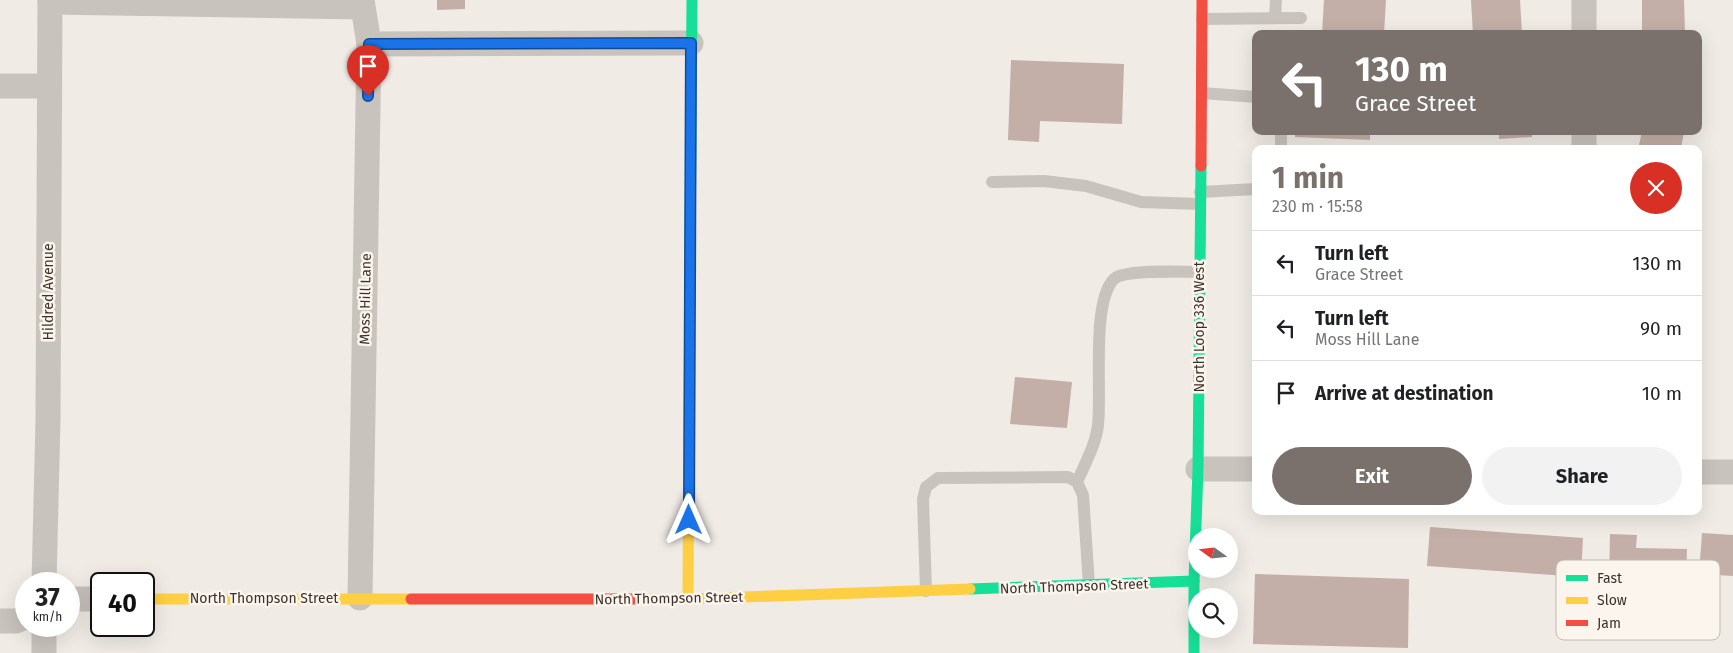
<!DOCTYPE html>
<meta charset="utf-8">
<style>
:root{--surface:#fff;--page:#f2f2f2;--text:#202124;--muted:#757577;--line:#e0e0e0;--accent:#7a716c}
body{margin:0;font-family:"Fira Sans",sans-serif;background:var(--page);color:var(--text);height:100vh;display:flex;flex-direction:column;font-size:19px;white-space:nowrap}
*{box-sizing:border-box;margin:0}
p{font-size:16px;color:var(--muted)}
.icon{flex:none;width:28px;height:28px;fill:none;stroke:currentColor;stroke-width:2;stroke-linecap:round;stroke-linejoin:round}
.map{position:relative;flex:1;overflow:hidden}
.panel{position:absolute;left:1252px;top:145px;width:450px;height:370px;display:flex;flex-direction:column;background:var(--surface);border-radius:10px;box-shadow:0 5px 20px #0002}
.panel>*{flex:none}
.hud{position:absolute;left:1252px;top:30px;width:450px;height:105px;border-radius:10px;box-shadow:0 5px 20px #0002;background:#7a716c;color:#fff;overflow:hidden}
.needle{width:32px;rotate:285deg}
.fabs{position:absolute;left:1188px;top:528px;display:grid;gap:10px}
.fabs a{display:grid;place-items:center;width:50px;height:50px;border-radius:50%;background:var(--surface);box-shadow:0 5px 20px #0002;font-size:25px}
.speed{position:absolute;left:15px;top:572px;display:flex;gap:10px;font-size:25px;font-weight:700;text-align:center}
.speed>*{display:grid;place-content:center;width:65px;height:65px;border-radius:50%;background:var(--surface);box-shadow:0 5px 20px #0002;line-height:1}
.speed small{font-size:12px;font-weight:400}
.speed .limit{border:2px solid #111;border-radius:8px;background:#fff;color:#111}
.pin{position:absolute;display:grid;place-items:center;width:42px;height:42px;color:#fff;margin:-51px -21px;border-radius:50% 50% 50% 0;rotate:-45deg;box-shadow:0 0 5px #0007}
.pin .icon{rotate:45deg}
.me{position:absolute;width:55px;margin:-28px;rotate:0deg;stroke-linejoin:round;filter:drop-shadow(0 0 4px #0008)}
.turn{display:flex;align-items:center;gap:18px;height:105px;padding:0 20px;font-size:22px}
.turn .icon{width:65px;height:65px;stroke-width:2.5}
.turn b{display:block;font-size:35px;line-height:42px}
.round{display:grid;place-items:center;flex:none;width:52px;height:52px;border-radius:26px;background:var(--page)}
.head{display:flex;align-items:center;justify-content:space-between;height:85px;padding:0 20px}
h1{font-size:30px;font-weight:700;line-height:38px;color:var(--accent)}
.action{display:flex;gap:10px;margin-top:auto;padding:10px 20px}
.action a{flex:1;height:58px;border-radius:30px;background:var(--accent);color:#fff;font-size:20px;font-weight:700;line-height:58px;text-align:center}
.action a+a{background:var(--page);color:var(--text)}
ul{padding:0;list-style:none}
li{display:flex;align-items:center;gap:15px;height:65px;padding:0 20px;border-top:1px solid var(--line)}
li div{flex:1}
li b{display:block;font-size:19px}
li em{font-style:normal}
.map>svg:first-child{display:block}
.building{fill:#c3afa7}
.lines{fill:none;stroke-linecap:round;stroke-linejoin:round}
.lane{stroke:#c9c3be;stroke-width:12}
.street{stroke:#c9c3be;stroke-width:25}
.fast{stroke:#16e098;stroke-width:11}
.slow{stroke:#ffcf43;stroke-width:11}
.jam{stroke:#f24e42;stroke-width:11}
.route-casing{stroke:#114b97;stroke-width:12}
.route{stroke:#1a73e8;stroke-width:9}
.labels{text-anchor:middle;stroke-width:5;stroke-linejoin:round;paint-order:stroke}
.street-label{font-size:14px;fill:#3b302b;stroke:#fbf5ee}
.key{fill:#fbf5ee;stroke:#c1bab4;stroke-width:1}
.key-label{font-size:14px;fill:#3b302b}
</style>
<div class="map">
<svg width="1733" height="653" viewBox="0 0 1733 653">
<rect width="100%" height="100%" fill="#f0ebe5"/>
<g class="building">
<polygon points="437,0 465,0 465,9 437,10"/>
<polygon points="1324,0 1386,0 1384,34 1322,34"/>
<polygon points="1471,0 1520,0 1522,34 1473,34"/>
<polygon points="1642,0 1684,0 1685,34 1642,34"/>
<polygon points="1011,60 1124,64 1122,124 1040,121 1039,142 1008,140"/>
<polygon points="1295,131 1370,131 1370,140 1295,137"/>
<polygon points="1499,131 1532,131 1532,137 1499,139"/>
<polygon points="1642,131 1684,131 1681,149 1663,149 1639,145"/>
<polygon points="1015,377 1072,382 1067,428 1010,424"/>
<polygon points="1430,527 1583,538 1581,577 1427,566"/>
<polygon points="1702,533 1733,535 1733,576 1699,574"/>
<polygon points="1610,534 1637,535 1636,548 1687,549 1686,588 1609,586"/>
<polygon points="1255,574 1409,579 1408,648 1253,644"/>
</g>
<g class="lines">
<g class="lane">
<polyline points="1275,18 1276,0"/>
<polyline points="1202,19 1301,18"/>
<polyline points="1202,93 1256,97"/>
<polyline points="1281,149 1281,131"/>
<polyline points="992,182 1044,181 1086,186 1141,202 1200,204"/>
<polyline points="1200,192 1256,189"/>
<path d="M1077,482C1085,464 1096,444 1098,425C1102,392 1091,302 1114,279C1124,269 1183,272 1200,272"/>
<polyline points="926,591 923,499 926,487 938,478 1068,477 1077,482 1083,495 1089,585"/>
</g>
<g class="street">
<polyline points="50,2 362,7"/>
<polyline points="1584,34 1584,0"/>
<polyline points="369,44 691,43"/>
<polyline points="0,86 48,86"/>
<polyline points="1584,149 1584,131"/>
<polyline points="1198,469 1256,469"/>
<polyline points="1699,472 1733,472"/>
<polyline points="44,584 48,420 50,0"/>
<polyline points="360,598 369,44 362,0"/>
<polyline points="69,599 101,599"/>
<polyline points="0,621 16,621 26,617"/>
<polyline points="44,626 44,653"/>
</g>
<g class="fast">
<polyline points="690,250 692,0"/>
<polyline points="970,589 1194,581"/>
<polyline points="1194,653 1194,581 1198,469 1201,166"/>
</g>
<g class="slow">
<polyline points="144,599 411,599"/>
<polyline points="643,599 688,599 970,589"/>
<polyline points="688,599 690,250"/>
</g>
<g class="jam">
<polyline points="1201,166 1202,0"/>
<polyline points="411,599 643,599"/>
</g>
</g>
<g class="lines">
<defs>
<polyline id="route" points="368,96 369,44 691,43 689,520"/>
</defs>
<use href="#route" class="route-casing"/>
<use href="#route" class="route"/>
</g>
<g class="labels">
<g class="street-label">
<text transform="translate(48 292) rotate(-90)" y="5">Hildred Avenue</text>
<text transform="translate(365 299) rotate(-89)" y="5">Moss Hill Lane</text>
<text transform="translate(1199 327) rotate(-90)" y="5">North Loop 336 West</text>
<text transform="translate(1074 586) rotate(-2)" y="5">North Thompson Street</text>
<text x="264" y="603">North Thompson Street</text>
<text transform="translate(669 598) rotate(-1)" y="5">North Thompson Street</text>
</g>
</g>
<rect x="1556" y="560" width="164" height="80" rx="8" class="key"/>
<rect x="1566" y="575" width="22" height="6" fill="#16e098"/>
<rect x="1566" y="597" width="22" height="7" fill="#ffcf43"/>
<rect x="1566" y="620" width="22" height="6" fill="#f24e42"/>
<g class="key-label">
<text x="1597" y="583">Fast</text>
<text x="1597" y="605">Slow</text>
<text x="1597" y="628">Jam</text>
</g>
</svg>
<div class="fabs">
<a><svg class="needle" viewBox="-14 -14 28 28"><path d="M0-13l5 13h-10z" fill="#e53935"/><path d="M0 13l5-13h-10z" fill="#757577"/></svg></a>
<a><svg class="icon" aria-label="search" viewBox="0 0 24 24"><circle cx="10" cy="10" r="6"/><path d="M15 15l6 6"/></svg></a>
</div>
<div class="speed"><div>37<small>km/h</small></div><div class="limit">40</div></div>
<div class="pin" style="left:368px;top:96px;background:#d93025"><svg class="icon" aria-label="arrive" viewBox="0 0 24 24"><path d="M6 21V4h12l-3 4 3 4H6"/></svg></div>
<svg class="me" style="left:689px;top:520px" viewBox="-20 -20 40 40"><path d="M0-17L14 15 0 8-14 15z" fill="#1a73e8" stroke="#fff" stroke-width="4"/></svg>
<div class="hud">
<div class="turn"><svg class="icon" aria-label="left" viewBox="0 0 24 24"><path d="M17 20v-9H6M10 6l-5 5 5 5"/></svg><div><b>130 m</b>Grace Street</div></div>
</div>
<section class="panel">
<div class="head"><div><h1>1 min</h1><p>230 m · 15:58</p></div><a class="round" style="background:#d93025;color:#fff"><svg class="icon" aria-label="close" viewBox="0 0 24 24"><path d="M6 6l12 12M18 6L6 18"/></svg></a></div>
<ul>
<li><svg class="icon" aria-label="left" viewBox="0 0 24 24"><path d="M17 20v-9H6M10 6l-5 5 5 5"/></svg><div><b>Turn left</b><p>Grace Street</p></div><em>130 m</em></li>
<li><svg class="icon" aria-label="left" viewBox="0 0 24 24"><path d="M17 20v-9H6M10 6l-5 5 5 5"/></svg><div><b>Turn left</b><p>Moss Hill Lane</p></div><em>90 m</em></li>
<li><svg class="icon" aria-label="arrive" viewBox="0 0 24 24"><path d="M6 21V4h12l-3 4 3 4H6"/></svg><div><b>Arrive at destination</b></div><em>10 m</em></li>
</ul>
<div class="action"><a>Exit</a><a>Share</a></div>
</section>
</div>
